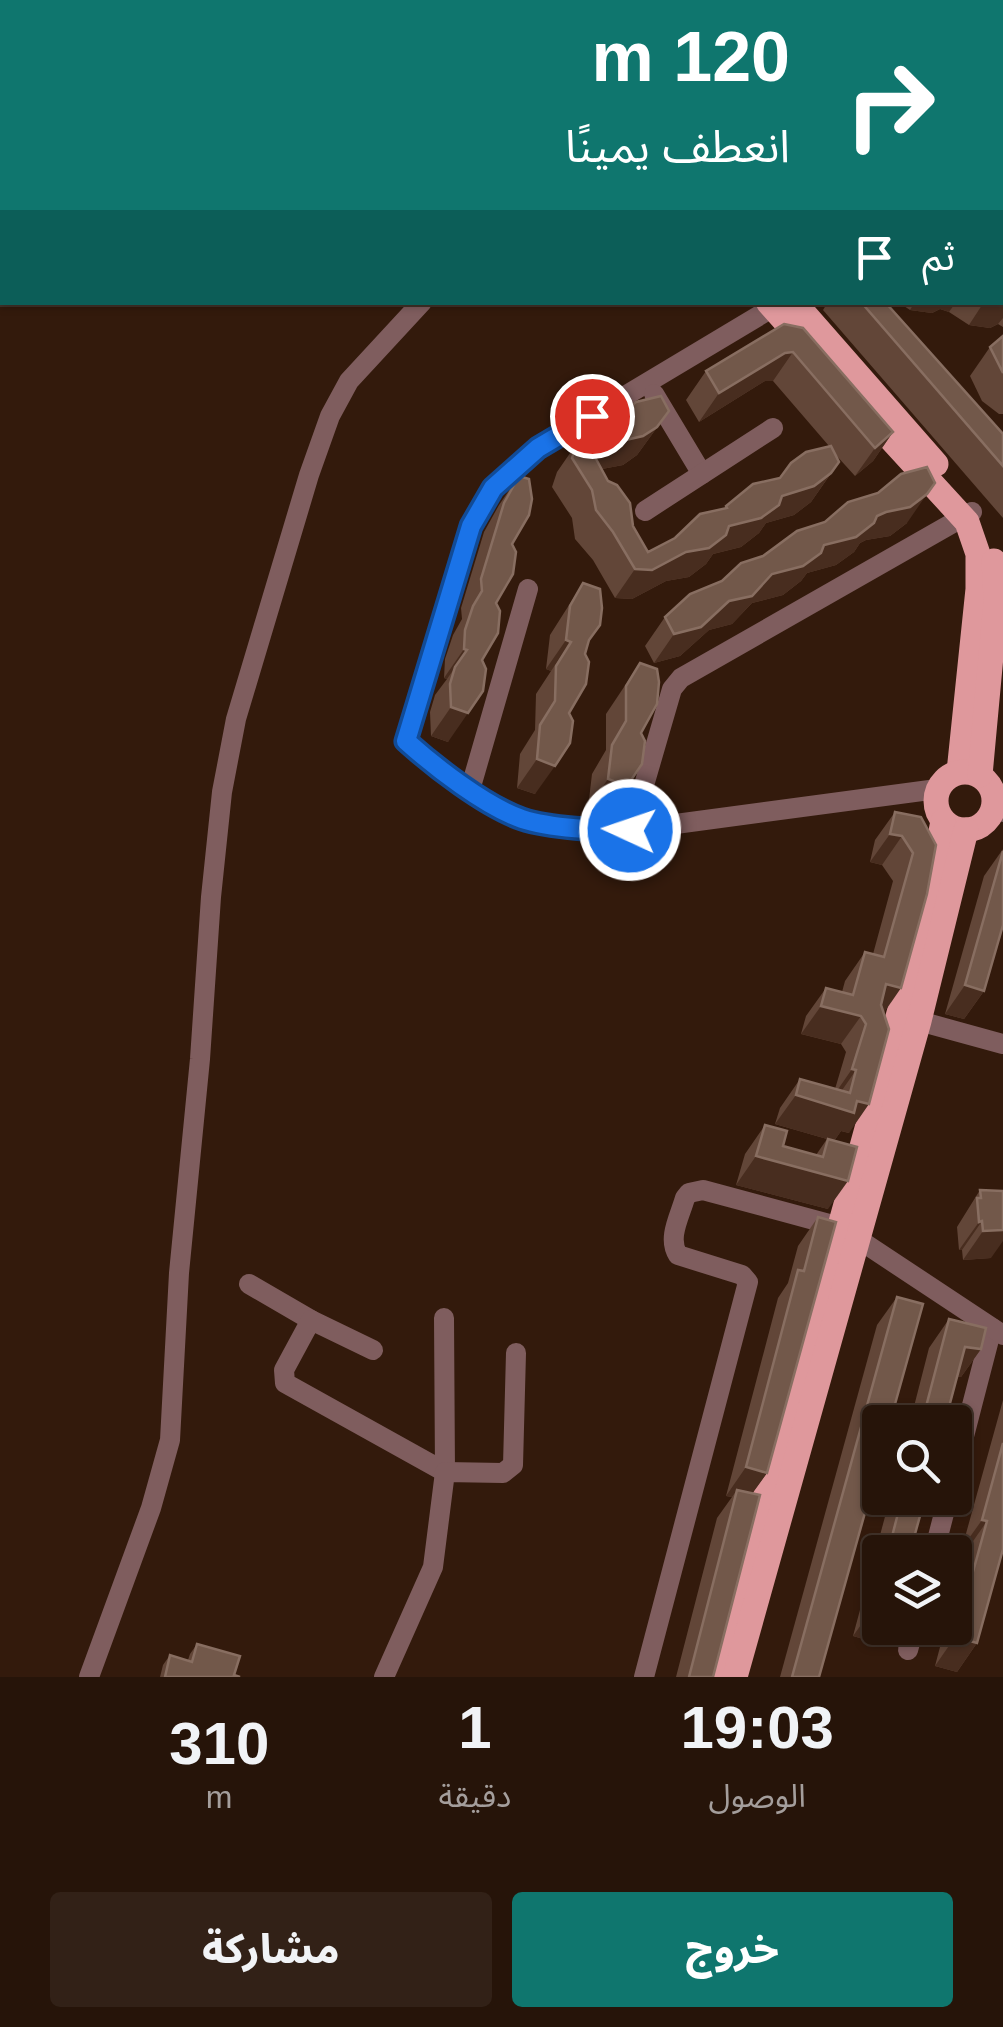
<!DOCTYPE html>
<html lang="ar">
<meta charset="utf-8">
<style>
:root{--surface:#261409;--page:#322117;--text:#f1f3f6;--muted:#a49e9c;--line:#42332a;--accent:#0f766e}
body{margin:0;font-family:Arial,"Noto Sans Arabic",sans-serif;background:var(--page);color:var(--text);direction:rtl;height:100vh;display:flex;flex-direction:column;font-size:38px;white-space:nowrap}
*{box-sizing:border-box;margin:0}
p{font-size:32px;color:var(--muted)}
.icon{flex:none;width:55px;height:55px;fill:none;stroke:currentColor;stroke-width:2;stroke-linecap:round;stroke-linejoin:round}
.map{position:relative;height:1677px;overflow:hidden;direction:ltr}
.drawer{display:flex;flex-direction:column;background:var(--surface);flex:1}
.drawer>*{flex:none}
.guide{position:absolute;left:0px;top:0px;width:1005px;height:305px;box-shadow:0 2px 8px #0004,0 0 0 2px var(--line);direction:rtl;background:#0f766e;color:#fff;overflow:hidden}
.fabs{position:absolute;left:862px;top:1405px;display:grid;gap:20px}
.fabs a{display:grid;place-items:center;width:110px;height:110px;border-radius:10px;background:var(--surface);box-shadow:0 2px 8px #0004,0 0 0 2px var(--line);font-size:50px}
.pin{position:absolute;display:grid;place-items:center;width:85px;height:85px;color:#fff;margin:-42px;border:5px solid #fff;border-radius:50%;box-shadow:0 2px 10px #0007}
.me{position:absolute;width:110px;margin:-55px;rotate:273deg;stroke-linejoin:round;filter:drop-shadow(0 0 8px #0008)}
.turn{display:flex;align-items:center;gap:35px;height:210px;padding:0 50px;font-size:45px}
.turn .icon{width:130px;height:130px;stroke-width:2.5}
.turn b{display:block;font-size:70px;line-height:85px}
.then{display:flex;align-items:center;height:95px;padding:0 50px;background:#0003;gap:20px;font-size:38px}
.eta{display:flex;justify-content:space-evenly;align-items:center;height:170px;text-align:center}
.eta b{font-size:60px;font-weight:800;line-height:70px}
.primary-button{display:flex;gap:20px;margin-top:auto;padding:20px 50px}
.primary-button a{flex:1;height:115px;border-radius:10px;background:var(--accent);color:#fff;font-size:40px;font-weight:800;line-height:115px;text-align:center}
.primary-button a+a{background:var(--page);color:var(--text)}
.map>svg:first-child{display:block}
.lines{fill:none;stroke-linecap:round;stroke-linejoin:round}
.minor{stroke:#7f5d5e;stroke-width:20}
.major{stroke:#df989c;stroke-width:25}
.wall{fill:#624638}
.shaded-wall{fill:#482d1f}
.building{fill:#72584a;stroke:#886e61;stroke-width:2.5}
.route-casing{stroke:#114b97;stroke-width:25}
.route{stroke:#1a73e8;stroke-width:18}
</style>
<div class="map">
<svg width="1003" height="1677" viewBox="0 0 1003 1677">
<rect width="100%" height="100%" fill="#331a0c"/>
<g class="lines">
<g class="minor">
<polyline points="142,2 144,0"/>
<polyline points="0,192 2,189"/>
<polyline points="1002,265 1003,265"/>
<path d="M782,302L538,448L493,488L471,526L406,741C435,767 485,806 522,819C550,828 601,831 631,830L937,789"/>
<polyline points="654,394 702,474"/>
<polyline points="645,511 773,428"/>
<polyline points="470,790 528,589"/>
<polyline points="993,809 1003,812"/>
<polyline points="631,830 672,689 681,678 972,512"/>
<polyline points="919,1021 1003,1044"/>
<polyline points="249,1284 311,1320"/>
<polyline points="373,1350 311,1320 284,1370 285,1383 445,1472 444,1318"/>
<polyline points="955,1471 992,1328"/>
<polyline points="934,1552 948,1498"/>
<polyline points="908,1650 914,1628"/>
<polyline points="89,1677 151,1508 170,1440 179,1273 200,1059 211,897 222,792 236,719 309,475 330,416 349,381 422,302"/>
<polyline points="384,1677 433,1567 445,1472 503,1473 513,1465 516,1353"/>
<path d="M644,1677L748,1282L742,1275L678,1255C667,1238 680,1216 685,1198L689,1193L703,1190L840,1227L1003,1335"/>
</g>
<g class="major">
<polyline points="705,2 706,0"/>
<polyline points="723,2 724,0"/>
<polyline points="768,302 808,347"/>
<polyline points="794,302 936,464"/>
<polyline points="868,414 967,522 978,554 978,589 959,772"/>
<circle cx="965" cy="801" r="29"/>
<polyline points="980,775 996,602 994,561"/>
<polyline points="715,1677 922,930 943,821"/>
<polyline points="735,1677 919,1021 966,830"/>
</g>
</g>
<g class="wall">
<polygon points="1003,266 1003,327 998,324 990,328 969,325 949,312 940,309 932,313 910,310 898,302 1002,302"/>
<polygon points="828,302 885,302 1003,434 1003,518 823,310"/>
<polygon points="784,324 893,432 873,461 855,476 835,454 839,462 811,502 794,515 766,523 759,533 741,547 713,554 706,564 689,577 666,581 632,599 615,598 593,560 575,539 572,518 552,487 557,472 577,443 669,411 637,455 623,465 602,469 648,552 675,538 724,509 726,506 780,478 829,446 773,381 765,381 699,422 686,400 706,371"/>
<polygon points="1003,336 1003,414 999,414 982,401 970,376 990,347"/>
<polygon points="519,476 512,544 482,660 448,742 431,736 430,712 435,695 447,679 444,678 445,659 453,635 462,619 461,608 484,532 499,505"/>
<polygon points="825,522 907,523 890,536 866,540 860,543 854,552 836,565 807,573 801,581 783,595 752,603 732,624 709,630 680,656 654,663 645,646 665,617 763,556"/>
<polygon points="583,583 588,641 569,713 535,794 517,788 520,754 535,730 536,694 551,671 546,669 550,635"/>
<polygon points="640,663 641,733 606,814 588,808 592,774 606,750 606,714"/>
<polygon points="895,812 921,817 884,1013 849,1133 841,1131 834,1141 828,1209 736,1185 745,1154 765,1125 783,1146 816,1155 827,1139 775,1124 780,1108 800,1079 835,1089 846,1052 841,1044 801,1034 806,1016 826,988 842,992 845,981 865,952 873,954 893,881 882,865 870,862 875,840"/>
<polygon points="1003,849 984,991 964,1019 945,1014 984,876"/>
<polygon points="980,1190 991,1258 963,1260 962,1250 959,1250 957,1227"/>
<polygon points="818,1217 767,1473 752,1493 713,1677 676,1677 717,1518 732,1497 726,1496 778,1298 788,1283 798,1246"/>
<polygon points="897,1297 819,1677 780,1677 877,1325"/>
<polygon points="949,1319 981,1349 961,1377 957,1377 945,1422 910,1422 929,1348"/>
<polygon points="1003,1400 1003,1529 977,1643 957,1672 935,1666 945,1628 955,1628 955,1593 967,1550 962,1548"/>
<polygon points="890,1498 925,1498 910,1552 880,1552 880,1628 904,1628 891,1647 853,1636"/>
<polygon points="197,1644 234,1675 240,1677 160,1677 163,1665 170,1655 188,1660 190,1654"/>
</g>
<g class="shaded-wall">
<polygon points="21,0 53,0 52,2 20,2"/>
<polygon points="85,0 124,0 122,2 84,2"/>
<rect x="0" y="85" width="2" height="16"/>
<rect x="0" y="134" width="2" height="16"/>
<polygon points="1003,298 1003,318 998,324 990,328 969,325 984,302 1002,302"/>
<polygon points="915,302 956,302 949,312 940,309 932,313 910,310"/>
<polygon points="793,352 773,381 765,381 699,422 719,393 785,353"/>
<polygon points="669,411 637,455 623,465 597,470 595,457 617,442"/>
<polygon points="893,432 873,461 855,476 875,448"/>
<polygon points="831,473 811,502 794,515 766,523 759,533 741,547 713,554 706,564 689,577 666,581 632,599 615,598 635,569 686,552 782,496"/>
<polygon points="927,494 907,523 890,536 866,540 860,543 854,552 836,565 807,573 801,581 783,595 752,603 732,624 709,630 680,656 654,663 674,634 772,574 824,545 877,516"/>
<polygon points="566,640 571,642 551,671 546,669"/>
<polygon points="464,649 467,650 447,679 444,678"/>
<polygon points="451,707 468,713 448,742 431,736"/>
<polygon points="537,759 555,766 535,794 517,788"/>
<polygon points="608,779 627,786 606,814 588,808"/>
<polygon points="890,834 902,836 882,865 870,862"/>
<polygon points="886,984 901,988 881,1017 866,1013"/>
<polygon points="965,985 984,991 964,1019 945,1014"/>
<polygon points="821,1006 861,1016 841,1044 801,1034"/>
<polygon points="852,1069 856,1070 836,1099 832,1098"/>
<polygon points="796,1095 857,1101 869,1104 849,1133 841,1131 834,1141 775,1124"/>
<polygon points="756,1156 848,1181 828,1209 736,1185"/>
<polygon points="982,1221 962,1250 959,1250 979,1222"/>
<polygon points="1003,1230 1003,1241 991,1258 963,1260 983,1231"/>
<polygon points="965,1347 981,1349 961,1377 945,1376"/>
<polygon points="746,1467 767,1473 747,1501 737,1490 732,1497 726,1496"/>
<polygon points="982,1520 987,1521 967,1550 962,1548"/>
<polygon points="873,1608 880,1609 880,1628 904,1628 891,1647 853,1636"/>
<polygon points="955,1637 977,1643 957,1672 935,1666"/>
</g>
<g class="building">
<polygon points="0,66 2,68 2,85 0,85"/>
<rect x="0" y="110" width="2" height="24"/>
<polygon points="0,233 2,234 2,252 0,256"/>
<polygon points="861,302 885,302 1003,434 1003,466"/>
<polygon points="784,324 803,328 893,432 875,448 793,352 785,353 719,393 706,371"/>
<polygon points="1003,336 1003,373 990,347"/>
<polygon points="661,396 669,411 657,427 643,436 617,442 595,457 608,481 617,485 630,503 633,526 648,552 675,538 700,514 727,508 726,506 753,484 780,478 791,463 806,452 831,446 839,462 831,473 814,486 782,496 779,505 761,518 729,526 726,535 709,548 686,552 652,570 635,569 613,532 596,510 592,490 572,458 577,443 614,421 636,402"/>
<polygon points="927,467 935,483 927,494 910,507 886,512 877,516 874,523 856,537 824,545 821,553 803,566 772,574 752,596 729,601 701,627 674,634 665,617 690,594 722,581 741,563 763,556 797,531 825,522 848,502 878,493 901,474"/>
<polygon points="519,476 529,479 532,499 529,515 512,544 516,552 513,574 496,603 500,611 498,633 482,660 486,669 483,691 468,713 451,707 450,684 455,667 467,650 464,649 465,630 473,606 482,591 481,579 504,503"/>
<polygon points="583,583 600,589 602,608 600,625 589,640 585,654 589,662 586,684 569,713 573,721 570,743 555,766 537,759 540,725 555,701 556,666 571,642 566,640 570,606"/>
<polygon points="640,663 657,669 659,682 657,704 641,733 645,741 642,764 627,786 608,779 612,745 626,721 626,686"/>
<polygon points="895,812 921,817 936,845 927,894 901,988 886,984 881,1005 889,1029 869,1104 857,1101 854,1113 796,1095 800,1079 850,1093 856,1070 852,1069 866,1024 861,1016 821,1006 826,988 853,995 865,952 884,957 913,853 902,836 890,834"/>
<polygon points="1003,851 1003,925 984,991 965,985"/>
<polygon points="765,1125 787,1131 783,1146 823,1157 828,1139 857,1147 848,1181 756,1156"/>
<polygon points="980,1190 1003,1191 1003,1230 983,1231 982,1221 979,1222 977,1198 981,1198"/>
<polygon points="818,1217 836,1222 767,1473 746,1467 798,1270 804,1271"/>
<polygon points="897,1297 923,1304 890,1422 880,1422 880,1459 819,1677 792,1677"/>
<polygon points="949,1319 986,1328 981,1349 965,1347 945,1422 922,1422"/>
<polygon points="1003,1443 1003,1549 977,1643 955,1637 987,1521 982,1520"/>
<polygon points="737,1490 760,1495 713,1677 689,1677"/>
<polygon points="902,1498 925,1498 910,1552 888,1552"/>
<polygon points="880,1582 880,1609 873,1608"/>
<polygon points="197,1644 240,1656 234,1675 240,1677 165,1677 170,1655 192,1662"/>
</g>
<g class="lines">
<defs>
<path id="route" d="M592,416L538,448L493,488L471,526L406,741C435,767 485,806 522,819C549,828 601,831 630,830"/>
</defs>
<use href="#route" class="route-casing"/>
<use href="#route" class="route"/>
</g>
</svg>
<div class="fabs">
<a><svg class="icon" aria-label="search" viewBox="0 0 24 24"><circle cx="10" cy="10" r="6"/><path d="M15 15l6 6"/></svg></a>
<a><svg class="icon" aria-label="layers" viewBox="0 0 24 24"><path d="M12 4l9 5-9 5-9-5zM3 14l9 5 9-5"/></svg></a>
</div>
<div class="pin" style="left:592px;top:416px;background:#d93025"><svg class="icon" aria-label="arrive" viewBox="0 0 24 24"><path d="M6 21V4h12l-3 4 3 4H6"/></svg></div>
<svg class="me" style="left:630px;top:830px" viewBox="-20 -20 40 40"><circle r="17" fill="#1a73e8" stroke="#fff" stroke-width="3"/><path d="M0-11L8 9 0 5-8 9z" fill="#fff"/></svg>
<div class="guide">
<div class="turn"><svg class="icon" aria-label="right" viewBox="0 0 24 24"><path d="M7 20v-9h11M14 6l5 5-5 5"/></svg><div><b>120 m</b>انعطف يمينًا</div></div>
<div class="then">ثم<svg class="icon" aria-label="arrive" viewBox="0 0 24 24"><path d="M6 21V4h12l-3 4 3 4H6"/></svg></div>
</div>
</div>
<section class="drawer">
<div class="eta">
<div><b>19:03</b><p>الوصول</p></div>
<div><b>1</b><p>دقيقة</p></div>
<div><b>310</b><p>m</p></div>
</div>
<div class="primary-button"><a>خروج</a><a>مشاركة</a></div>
</section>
